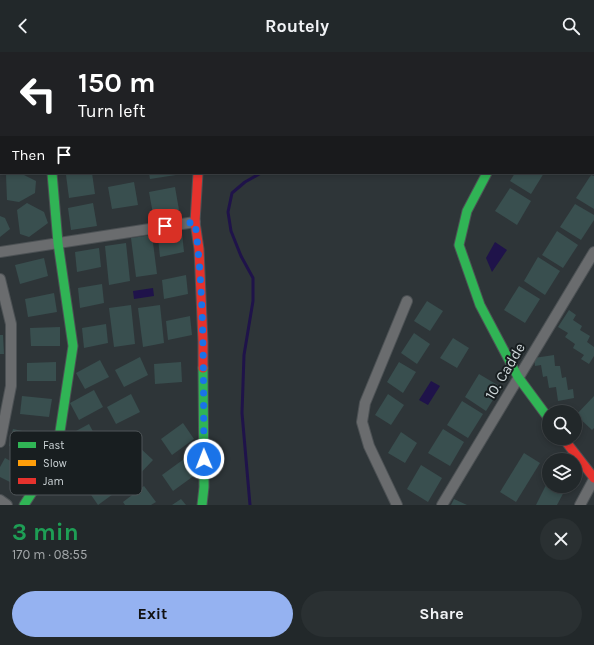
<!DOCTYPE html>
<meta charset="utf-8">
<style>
:root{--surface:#22282a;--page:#2a3032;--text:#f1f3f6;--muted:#a2a6a8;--line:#3f4447;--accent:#95b2f1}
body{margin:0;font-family:Karla,sans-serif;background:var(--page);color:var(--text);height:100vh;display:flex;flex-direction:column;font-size:15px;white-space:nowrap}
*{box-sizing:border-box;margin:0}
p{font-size:13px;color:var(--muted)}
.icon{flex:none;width:22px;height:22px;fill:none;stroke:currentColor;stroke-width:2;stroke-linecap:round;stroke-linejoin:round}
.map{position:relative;height:453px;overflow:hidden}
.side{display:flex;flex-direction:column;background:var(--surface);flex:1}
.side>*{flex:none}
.top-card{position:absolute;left:0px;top:0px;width:594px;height:122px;box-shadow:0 2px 6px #0003,0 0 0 1px var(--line);background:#202124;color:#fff;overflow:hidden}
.tools{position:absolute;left:542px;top:353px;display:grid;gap:8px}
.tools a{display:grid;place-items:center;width:40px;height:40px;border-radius:50%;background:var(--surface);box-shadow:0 2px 6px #0003,0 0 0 1px var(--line);font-size:20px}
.pin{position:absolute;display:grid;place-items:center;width:34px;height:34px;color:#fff;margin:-17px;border-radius:8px;box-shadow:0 2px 6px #0006}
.me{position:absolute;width:44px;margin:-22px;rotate:359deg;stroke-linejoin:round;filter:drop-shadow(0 0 3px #0008)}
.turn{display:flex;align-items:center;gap:14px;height:84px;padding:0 12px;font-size:18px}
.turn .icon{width:52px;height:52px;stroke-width:2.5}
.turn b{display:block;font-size:28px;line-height:34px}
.then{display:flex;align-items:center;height:38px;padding:0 12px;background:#0003;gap:8px;font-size:15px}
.round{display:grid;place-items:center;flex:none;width:42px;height:42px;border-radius:21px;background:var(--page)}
.summary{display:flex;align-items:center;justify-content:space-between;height:68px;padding:0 12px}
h1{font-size:24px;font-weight:700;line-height:30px;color:#1e9e55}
.cta{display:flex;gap:8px;margin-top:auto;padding:8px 12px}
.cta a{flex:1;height:46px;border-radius:24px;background:var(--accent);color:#111;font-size:16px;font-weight:700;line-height:46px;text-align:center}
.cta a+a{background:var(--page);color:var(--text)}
header{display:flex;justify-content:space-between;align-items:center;height:52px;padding:0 12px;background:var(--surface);font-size:18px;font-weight:700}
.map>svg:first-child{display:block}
.water{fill:#1f134a}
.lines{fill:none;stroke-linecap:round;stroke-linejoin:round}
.stream{stroke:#1f134a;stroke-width:3}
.building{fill:#394f4f}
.street-casing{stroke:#4c5154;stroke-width:12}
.fast-casing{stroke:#4c5154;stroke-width:11}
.slow-casing{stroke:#4c5154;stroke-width:11}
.jam-casing{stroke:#4c5154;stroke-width:11}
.street{stroke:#6a6c6e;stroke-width:10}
.fast{stroke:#30b455;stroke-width:9}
.slow{stroke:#ff9f0a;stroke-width:9}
.jam{stroke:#e5322d;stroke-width:9}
.route{stroke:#1a73e8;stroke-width:7;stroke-dasharray:0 12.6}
.labels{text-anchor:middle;stroke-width:4;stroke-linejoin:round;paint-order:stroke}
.street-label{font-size:15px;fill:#ced6d9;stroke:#181e20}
.key{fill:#181e20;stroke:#4f5558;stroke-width:1}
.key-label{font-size:11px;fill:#ced6d9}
</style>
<header><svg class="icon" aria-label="back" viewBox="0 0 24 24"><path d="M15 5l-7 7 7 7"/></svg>Routely<svg class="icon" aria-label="search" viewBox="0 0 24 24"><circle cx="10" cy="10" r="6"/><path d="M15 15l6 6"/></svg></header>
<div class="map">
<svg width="594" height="453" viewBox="0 0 594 453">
<rect width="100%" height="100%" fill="#2e3538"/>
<g class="water">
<polygon points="495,190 507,198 492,220 486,206"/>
<polygon points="153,236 154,244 134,247 133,239"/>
<polygon points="431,329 440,334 428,353 419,348"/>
</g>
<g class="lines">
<g class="stream">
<polyline points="352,1 353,0"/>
<polyline points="250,453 242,361 244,303 253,249 253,226 241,204 231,179 228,160 232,141 245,130 261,121"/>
</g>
</g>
<g class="building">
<polygon points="9,121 20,121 36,129 35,141 19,150 7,148 6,123"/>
<polygon points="77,121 92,121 95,142 69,146 66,123"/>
<polygon points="149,121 176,121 176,123 150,127"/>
<polygon points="515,121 544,121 531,142 510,129"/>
<polygon points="591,123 594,124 594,157 576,146"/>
<polygon points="134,130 138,153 112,157 108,135"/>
<polygon points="175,135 179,158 153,162 149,140"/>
<polygon points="510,136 531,149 517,173 495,159"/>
<polygon points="27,151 44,160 48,171 29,185 20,182 17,158"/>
<polygon points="93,151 97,174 71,178 68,156"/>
<polygon points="575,152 594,163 594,168 581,188 560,175"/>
<polygon points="0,164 5,166 10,177 0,185"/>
<polygon points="557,179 578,193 563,216 542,203"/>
<polygon points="182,181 184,200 160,205 158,186"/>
<polygon points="152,183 157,222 136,225 131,186"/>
<polygon points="126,191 130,229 109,233 105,194"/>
<polygon points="99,196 101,215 77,220 75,200"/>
<polygon points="538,205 560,219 545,243 524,229"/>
<polygon points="44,206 48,224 20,232 15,213"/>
<polygon points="186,223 188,242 164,247 162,228"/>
<polygon points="102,232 104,251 80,256 78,236"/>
<polygon points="519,234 540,247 525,271 504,258"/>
<polygon points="54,241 57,260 28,265 25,247"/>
<polygon points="427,249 443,259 430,279 414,269"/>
<polygon points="131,253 135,292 114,295 109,256"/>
<polygon points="160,253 164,291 143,295 138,256"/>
<polygon points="569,258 576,263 573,268 582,274 580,278 590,284 587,290 594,295 594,304 589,312 581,307 584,303 573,296 575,292 565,285 568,281 558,275"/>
<polygon points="190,264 192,283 168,288 166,269"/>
<polygon points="106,272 108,291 84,296 82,276"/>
<polygon points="60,275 60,294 31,294 30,276"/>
<polygon points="414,281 430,292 417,312 401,301"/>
<polygon points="0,283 3,283 4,302 0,302"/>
<polygon points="453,286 469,296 457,316 440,306"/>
<polygon points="554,303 555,314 560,314 562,326 566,325 568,338 573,337 574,346 558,349 556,335 549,336 547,324 543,325 541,313 535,314 534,306"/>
<polygon points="140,305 148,323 124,335 115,318"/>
<polygon points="100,308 109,325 85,337 76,321"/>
<polygon points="56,310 56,329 27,329 27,311"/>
<polygon points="181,310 182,330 155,332 154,312"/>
<polygon points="399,310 416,320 403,341 387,330"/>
<polygon points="479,322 501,335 486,359 465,345"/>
<polygon points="94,338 103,355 79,368 70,351"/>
<polygon points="131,342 140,360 116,372 107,355"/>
<polygon points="388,342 404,353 391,373 375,363"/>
<polygon points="22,344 52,347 49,365 20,362"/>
<polygon points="594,344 594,376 592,378 576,363"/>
<polygon points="462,349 483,362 468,386 447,373"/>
<polygon points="183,371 194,387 172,403 161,387"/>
<polygon points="89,372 98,389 74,401 65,385"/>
<polygon points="13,377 42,383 37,402 9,394"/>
<polygon points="443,377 464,390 450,414 428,401"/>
<polygon points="401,380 417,391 405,411 388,401"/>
<polygon points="139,395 153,408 134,428 120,414"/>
<polygon points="524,401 540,411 516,450 500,440"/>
<polygon points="5,406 31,420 22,436 0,425 0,415"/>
<polygon points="184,407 195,423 173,439 162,423"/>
<polygon points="421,413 442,426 428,450 407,437"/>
<polygon points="108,421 120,437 98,453 87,437"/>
<polygon points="549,427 549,434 561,434 566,436 557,453 536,453"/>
<polygon points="144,434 156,450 151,453 125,453 123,450"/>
<polygon points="181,447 186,453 172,453"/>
<polygon points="454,447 467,453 451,453"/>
</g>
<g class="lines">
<defs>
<g id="street">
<polyline points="66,1 66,0"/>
<polyline points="218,1 218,0"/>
<polyline points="593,96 594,97"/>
<polyline points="0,200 195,170"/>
<polyline points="0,227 11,272 11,334 0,390"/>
<polyline points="0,448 7,453"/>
<polyline points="397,453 369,394 362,370 365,351 407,249"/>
<polyline points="442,453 594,200"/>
<polyline points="580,453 594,427"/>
</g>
<g id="fast">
<polyline points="487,121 467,159 459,193 480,253 518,325 549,367"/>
<polyline points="24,453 33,439 59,386 73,294 58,191 52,121"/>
<polyline points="202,453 204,435 203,316"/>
</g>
<polyline id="slow" points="561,0 561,1"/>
<g id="jam">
<polyline points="198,121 195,170 199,197 203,290 203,316"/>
<polyline points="563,386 594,426"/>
</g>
</defs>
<use href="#street" class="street-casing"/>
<use href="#fast" class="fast-casing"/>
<use href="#slow" class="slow-casing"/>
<use href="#jam" class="jam-casing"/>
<use href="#street" class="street"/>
<use href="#fast" class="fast"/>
<use href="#slow" class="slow"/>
<use href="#jam" class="jam"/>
</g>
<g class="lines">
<path class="route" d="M165,174L195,170C205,249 203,328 204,407"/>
</g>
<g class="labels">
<g class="street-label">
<text transform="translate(505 319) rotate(-59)" y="5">10. Cadde</text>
</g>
</g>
<rect x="10" y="379" width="132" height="64" rx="6" class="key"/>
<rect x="18" y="390" width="18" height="6" fill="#30b455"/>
<rect x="18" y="408" width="18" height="6" fill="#ff9f0a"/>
<rect x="18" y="426" width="18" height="6" fill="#e5322d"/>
<g class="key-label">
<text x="43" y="397">Fast</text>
<text x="43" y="415">Slow</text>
<text x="43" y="433">Jam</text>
</g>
</svg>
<div class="tools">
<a><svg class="icon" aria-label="search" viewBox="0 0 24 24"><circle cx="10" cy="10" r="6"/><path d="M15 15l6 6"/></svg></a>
<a><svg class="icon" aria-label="layers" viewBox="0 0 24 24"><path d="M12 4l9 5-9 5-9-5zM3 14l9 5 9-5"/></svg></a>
</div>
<div class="pin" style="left:165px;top:174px;background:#d93025"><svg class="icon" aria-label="arrive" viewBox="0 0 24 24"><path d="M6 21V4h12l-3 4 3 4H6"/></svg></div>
<svg class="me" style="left:204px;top:407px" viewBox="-20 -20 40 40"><circle r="17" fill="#1a73e8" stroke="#fff" stroke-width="3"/><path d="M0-11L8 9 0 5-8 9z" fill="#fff"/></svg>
<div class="top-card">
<div class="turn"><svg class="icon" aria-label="left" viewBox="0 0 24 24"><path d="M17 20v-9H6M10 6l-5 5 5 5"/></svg><div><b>150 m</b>Turn left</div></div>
<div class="then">Then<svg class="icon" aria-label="arrive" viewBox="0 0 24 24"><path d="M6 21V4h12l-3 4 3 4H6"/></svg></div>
</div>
</div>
<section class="side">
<div class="summary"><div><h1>3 min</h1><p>170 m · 08:55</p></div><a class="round"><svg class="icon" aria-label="close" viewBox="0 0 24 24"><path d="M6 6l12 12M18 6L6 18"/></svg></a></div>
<div class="cta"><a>Exit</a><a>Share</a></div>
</section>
